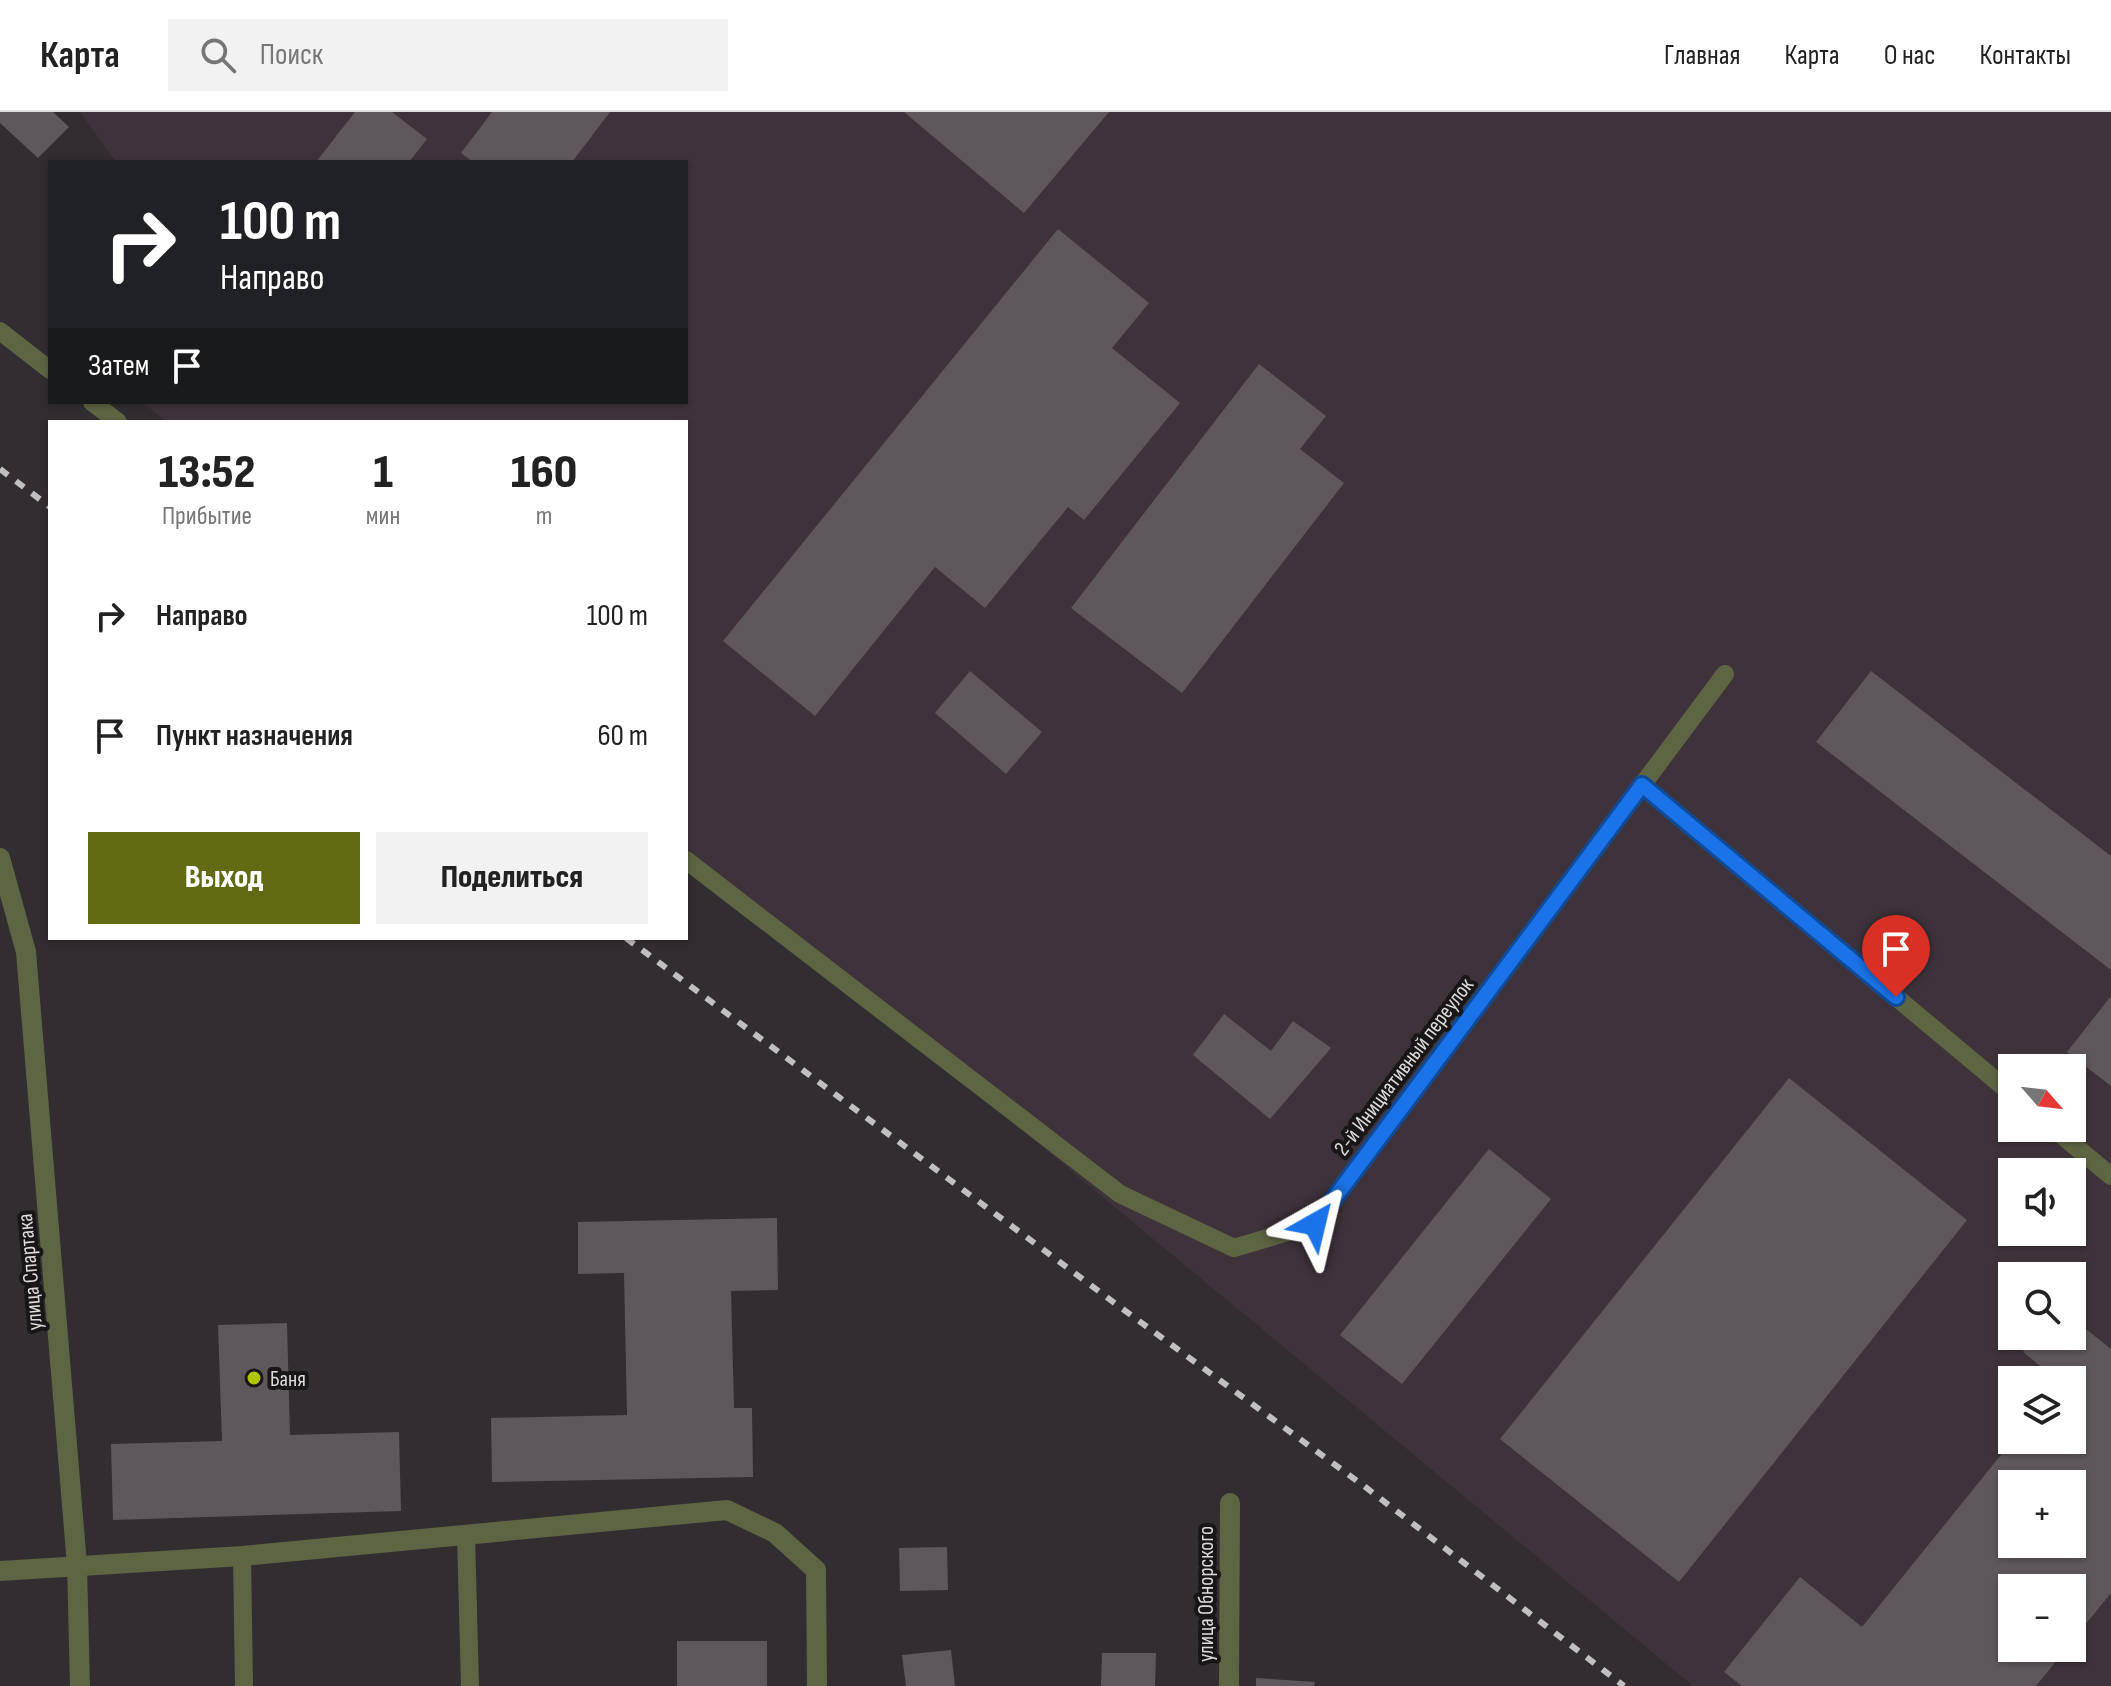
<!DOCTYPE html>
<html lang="ru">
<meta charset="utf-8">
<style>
:root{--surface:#fff;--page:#f2f2f2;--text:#222;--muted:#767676;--line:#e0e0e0;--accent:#626b13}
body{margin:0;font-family:"Sofia Sans Condensed",sans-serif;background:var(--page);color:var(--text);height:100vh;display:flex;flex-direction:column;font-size:30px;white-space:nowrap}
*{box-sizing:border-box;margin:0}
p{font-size:26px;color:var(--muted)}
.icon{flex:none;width:44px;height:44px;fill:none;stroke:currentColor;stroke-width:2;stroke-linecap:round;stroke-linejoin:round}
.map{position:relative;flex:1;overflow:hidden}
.side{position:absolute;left:48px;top:308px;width:640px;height:520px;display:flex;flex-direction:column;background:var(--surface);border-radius:0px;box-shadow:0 2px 6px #0004}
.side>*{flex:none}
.banner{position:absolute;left:48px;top:48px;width:640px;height:244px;border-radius:0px;box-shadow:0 2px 6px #0004;background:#202124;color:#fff;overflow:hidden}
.needle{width:52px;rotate:118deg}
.controls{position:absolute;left:1998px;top:942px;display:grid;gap:16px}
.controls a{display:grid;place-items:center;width:88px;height:88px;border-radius:0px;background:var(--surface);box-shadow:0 2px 6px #0004;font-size:40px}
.pin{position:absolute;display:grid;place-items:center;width:68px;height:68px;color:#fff;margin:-82px -34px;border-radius:50% 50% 50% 0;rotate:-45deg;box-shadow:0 0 8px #0007}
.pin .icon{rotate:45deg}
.me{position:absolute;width:88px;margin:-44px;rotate:37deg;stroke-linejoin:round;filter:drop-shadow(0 0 6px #0008)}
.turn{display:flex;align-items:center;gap:28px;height:168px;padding:0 40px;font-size:36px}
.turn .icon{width:104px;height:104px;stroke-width:2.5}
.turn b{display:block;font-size:56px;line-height:68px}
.then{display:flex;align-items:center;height:76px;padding:0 40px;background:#0003;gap:16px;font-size:30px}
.eta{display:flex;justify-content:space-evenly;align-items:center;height:136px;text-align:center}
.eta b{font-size:48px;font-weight:800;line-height:56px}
.button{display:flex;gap:16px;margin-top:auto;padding:16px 40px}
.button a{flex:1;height:92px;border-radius:0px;background:var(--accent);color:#fff;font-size:32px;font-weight:800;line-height:92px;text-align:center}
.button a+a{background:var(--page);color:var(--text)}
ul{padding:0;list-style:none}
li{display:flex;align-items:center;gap:24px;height:120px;padding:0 40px}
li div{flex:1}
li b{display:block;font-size:30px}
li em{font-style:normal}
header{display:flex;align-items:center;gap:48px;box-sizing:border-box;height:112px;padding:0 40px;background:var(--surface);border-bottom:2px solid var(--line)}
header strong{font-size:38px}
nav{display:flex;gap:44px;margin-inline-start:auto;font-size:28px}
.search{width:560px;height:72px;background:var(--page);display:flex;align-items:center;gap:20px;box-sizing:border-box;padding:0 28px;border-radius:0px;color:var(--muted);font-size:30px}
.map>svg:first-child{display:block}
.built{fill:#3e333b;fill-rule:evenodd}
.building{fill:#5e585c;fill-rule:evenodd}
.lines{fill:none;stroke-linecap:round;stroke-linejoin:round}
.service{stroke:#5e6543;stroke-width:18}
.minor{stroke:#5e6543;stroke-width:20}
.rail{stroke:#c2bfc1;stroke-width:6;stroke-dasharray:10 10;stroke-linecap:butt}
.route-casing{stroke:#114b97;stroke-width:20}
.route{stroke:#1a73e8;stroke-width:14}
.poi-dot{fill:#b0c500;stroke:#191618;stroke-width:3}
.labels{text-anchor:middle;stroke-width:8;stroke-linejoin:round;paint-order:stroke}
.street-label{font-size:22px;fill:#dedbdd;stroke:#191618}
.poi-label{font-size:22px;fill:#dedbdd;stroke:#191618;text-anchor:start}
</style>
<header>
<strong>Карта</strong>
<div class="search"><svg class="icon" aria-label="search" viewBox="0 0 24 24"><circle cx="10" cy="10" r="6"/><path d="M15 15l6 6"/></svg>Поиск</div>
<nav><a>Главная</a><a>Карта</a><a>О нас</a><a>Контакты</a></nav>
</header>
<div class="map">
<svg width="2111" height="1574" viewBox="0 0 2111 1574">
<rect width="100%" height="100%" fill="#322d31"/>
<path class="built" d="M80,0H2111V1574H1693L686,740V310H167L142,290H686V50H116ZM2012,956H2072V1016H2012ZM2012,1060H2072V1120H2012ZM2012,1164H2072V1224H2012ZM2012,1268H2072V1328H2012ZM2012,1372H2072V1432H2012ZM2012,1476H2072V1536H2012Z"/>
<g class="building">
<polygon points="0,0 53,0 69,15 38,46 0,11"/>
<polygon points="355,0 392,0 427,27 409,50 316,50"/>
<polygon points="492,0 610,0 572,50 473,50 461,41"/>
<polygon points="904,0 1109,0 1024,101"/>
<polygon points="1058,117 1149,191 1112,236 1180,291 1084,408 1068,395 985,496 935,455 815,604 723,529"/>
<polygon points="1259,252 1326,304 1300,337 1344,371 1182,581 1071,496"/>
<polygon points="970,559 1042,620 1006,662 935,601"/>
<polygon points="1871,559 2111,744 2111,858 1816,630"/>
<polygon points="2111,884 2111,974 2067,940"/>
<polygon points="1224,902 1271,939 1293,909 1331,936 1270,1007 1193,943"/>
<polygon points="1789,966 1967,1108 1679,1470 1500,1327"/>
<polygon points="1489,1037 1551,1087 1402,1272 1340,1223"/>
<polygon points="777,1106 778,1178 731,1179 734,1296 752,1296 753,1365 492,1370 491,1306 627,1303 624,1161 578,1162 578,1110"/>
<path d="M2072,1206L2111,1237V1481L2072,1529V1476H2012V1536H2067L2036,1574H1742L1724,1560L1800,1465L1862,1515L2013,1328H2072V1268H2058L2023,1240L2035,1224H2072ZM2012,1372H2072V1432H2012Z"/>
<polygon points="287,1211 290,1323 399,1320 401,1399 113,1408 111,1332 222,1329 218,1213"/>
<polygon points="947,1435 948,1478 900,1479 899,1436"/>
<rect x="677" y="1529" width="90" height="45"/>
<polygon points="951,1538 955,1574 906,1574 902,1543"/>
<polygon points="1102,1541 1156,1541 1155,1574 1101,1574"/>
<polygon points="1256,1566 1315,1570 1314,1574 1256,1574"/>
</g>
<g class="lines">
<g class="service">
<polyline points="0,219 50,258"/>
<polyline points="92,290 118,310"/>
<polyline points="1642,673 2012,982"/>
<polyline points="686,748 1120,1082 1234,1136 1315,1112 1725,562"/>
<polyline points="2053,1016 2111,1064"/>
<polyline points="466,1423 470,1574"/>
<polyline points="242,1444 244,1574"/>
</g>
<g class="minor">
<polyline points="0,746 26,840 77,1453 80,1574"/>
<polyline points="0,1459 242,1444 727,1398 775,1421 816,1458 817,1574"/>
<polyline points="1229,1574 1230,1391"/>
</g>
<g class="rail">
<polyline points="0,357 50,395"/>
<polyline points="626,826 1120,1195 1364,1374 1624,1574"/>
</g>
</g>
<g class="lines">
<defs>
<polyline id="route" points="1315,1112 1642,673 1896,885"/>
</defs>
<use href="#route" class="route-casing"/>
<use href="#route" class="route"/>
</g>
<circle class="poi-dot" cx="254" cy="1266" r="8"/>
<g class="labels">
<g class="street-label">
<text transform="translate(1403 954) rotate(-53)" y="8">2-й Инициативный переулок</text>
<text transform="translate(29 1160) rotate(-95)" y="8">улица Спартака</text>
<text transform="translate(1205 1482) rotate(-90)" y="8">улица Обнорского</text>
</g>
<g class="poi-label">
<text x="270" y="1274">Баня</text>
</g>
</g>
</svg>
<div class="controls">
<a><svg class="needle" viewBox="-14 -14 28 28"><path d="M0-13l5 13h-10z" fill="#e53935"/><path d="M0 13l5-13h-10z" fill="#767676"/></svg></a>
<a><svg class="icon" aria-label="sound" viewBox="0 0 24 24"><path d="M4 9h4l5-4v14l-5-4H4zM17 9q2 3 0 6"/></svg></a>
<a><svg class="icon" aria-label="search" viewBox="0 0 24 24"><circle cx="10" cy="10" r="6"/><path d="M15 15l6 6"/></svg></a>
<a><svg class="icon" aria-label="layers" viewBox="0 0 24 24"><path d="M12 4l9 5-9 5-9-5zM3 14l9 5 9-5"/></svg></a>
<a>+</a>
<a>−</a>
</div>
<div class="pin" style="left:1896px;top:885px;background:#d93025"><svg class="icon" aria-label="arrive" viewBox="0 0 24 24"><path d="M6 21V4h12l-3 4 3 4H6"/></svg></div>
<svg class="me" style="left:1315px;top:1112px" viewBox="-20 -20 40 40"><path d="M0-17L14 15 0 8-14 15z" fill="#1a73e8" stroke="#fff" stroke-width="4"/></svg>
<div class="banner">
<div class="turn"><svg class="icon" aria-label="right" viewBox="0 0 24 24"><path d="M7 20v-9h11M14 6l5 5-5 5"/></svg><div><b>100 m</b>Направо</div></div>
<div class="then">Затем<svg class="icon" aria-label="arrive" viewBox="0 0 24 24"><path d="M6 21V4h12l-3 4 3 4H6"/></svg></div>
</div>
<section class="side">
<div class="eta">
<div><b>13:52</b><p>Прибытие</p></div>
<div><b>1</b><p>мин</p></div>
<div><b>160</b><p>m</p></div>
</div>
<ul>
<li><svg class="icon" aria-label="right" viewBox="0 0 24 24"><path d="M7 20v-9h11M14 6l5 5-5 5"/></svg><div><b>Направо</b></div><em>100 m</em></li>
<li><svg class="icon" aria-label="arrive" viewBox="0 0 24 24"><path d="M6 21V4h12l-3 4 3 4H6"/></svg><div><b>Пункт назначения</b></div><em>60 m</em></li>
</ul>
<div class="button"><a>Выход</a><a>Поделиться</a></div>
</section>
</div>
